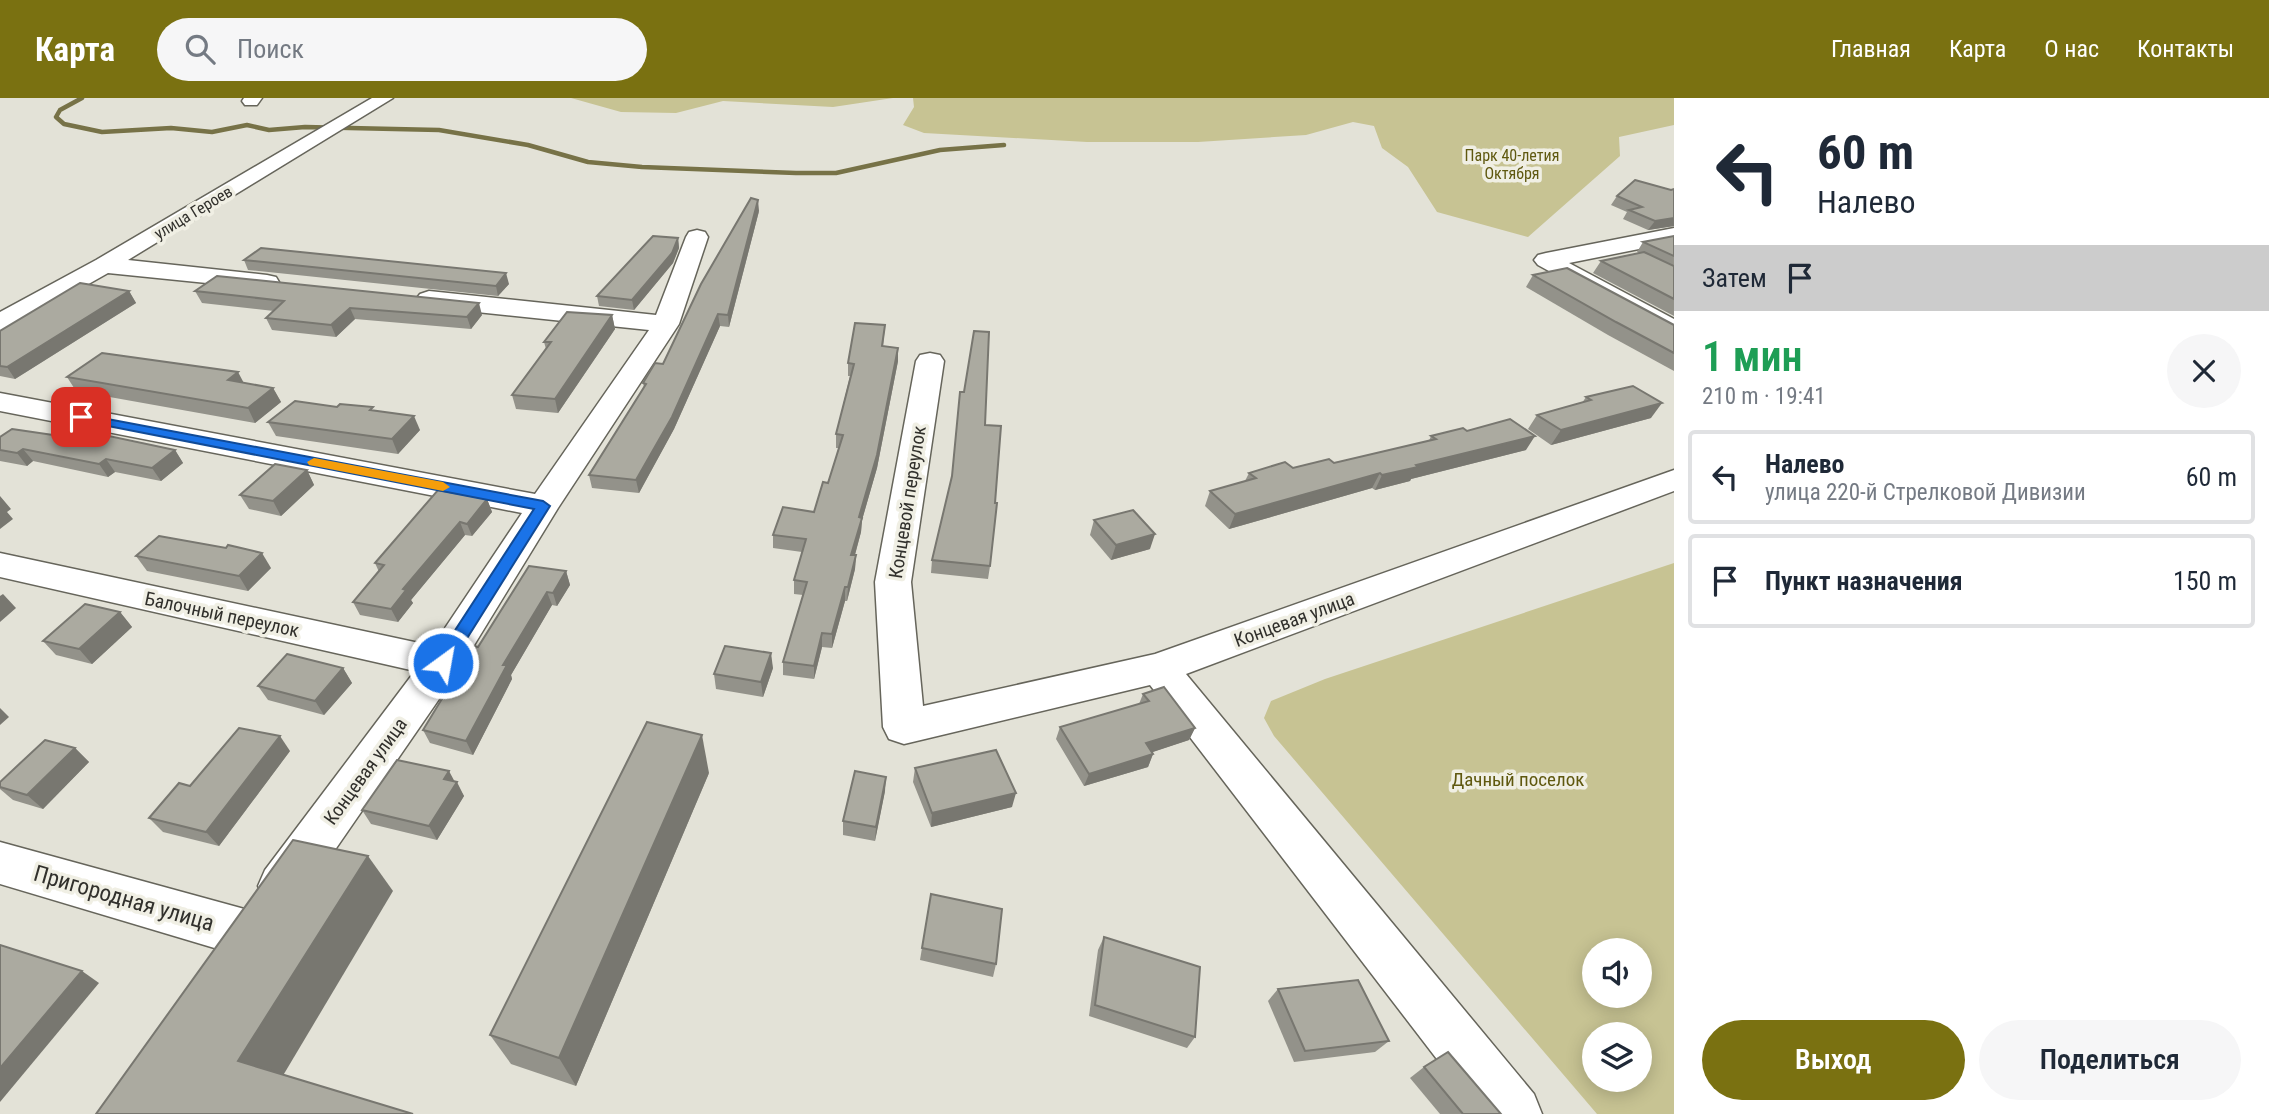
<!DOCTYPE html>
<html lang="ru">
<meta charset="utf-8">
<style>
:root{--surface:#fff;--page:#f6f6f7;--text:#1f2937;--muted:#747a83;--line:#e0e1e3;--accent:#7a7111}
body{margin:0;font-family:"Roboto Condensed",sans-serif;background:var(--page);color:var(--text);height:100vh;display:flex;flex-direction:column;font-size:26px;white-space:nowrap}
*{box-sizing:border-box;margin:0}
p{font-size:23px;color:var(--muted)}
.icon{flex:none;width:38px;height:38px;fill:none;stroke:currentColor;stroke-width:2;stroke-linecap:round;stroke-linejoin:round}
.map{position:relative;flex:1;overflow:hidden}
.sheet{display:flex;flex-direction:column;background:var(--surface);width:595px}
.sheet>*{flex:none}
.top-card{background:#fff;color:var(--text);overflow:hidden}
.fabs{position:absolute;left:1582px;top:840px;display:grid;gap:14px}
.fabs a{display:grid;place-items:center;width:70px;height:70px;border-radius:50%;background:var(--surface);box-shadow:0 4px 18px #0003;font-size:35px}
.pin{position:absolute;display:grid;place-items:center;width:60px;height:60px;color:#fff;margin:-30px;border-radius:14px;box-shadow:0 4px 10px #0006}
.me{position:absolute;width:77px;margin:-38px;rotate:32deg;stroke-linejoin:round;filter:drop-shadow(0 0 5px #0008)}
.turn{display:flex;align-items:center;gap:24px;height:147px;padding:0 28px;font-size:32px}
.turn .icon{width:91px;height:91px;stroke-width:2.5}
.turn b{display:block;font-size:49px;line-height:60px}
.then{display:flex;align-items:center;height:66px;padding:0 28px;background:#0003;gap:14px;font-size:26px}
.round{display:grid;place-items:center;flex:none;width:74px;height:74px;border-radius:37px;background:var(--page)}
.headline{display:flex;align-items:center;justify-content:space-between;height:119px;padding:0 28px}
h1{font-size:42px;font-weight:600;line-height:52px;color:#1e9e55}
.cta{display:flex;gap:14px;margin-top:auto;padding:14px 28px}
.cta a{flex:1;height:80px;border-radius:42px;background:var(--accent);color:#fff;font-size:28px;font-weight:600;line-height:80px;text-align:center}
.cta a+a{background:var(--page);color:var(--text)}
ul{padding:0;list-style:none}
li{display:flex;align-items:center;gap:21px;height:94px;margin:0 14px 10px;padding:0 14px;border:4px solid var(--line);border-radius:7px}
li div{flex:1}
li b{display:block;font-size:26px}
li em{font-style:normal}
header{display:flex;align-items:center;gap:42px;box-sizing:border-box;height:98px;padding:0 35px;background:var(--accent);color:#fff}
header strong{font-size:33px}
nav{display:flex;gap:38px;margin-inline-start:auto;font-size:24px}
.search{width:490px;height:63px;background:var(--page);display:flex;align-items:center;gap:18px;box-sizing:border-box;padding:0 24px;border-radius:38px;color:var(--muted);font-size:26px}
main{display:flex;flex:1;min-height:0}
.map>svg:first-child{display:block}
.green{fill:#c7c393;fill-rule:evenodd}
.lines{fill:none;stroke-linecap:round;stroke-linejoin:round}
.stream{stroke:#777247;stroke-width:4.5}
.minor-casing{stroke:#66655b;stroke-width:3}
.minor{fill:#fff;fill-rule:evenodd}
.wall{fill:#93928a}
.shaded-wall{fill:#787770}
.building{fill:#abaaa0;stroke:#787770;stroke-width:2}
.route{fill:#1a73e8;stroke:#114b97;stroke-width:2}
.slow{fill:#f59e0b}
.labels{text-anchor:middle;stroke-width:7;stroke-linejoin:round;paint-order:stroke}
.far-park-label{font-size:16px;fill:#5f580f;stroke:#f0efe4}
.far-street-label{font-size:16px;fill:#31302c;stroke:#f0efe4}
.street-label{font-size:19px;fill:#31302c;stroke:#f0efe4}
.park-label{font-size:19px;fill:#5f580f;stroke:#f0efe4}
.near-street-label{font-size:23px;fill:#31302c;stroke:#f0efe4}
</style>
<header>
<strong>Карта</strong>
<div class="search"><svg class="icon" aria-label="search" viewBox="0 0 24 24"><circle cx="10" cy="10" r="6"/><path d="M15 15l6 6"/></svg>Поиск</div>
<nav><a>Главная</a><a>Карта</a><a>О нас</a><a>Контакты</a></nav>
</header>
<main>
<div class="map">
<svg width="1674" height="1016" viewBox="0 0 1674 1016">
<rect width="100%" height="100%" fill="#e3e2d7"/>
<g class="green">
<polygon points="571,0 893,0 833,9 723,3 676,15 621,14"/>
<polygon points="913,0 1674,0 1674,27 1619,39 1620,58 1528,139 1437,114 1408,69 1382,50 1374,28 1353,24 1306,37 1198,44 1087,44 924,35 903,27 914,9"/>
<path d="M1674,465V1016H1597L1274,638L1264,620L1271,603L1325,581ZM1640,852V898H1594V852ZM1640,936V982H1594V936Z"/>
</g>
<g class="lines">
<polyline class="stream" points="82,0 60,12 56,19 64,26 102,34 171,30 212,34 247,27 269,32 305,29 439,32 528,47 588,64 642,69 796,75 836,75 940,52 1004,47"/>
<defs>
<g id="minor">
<polygon points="244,0 262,0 257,7 245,7 242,3"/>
<polygon points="372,0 393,0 128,162 267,177 276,179 279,184 276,189 267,191 108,175 9,231 0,233 0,214 96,162"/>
<polygon points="1674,130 1674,144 1569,165 1674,221 1674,239 1665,237 1538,167 1534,162 1538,157 1546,155"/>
<polygon points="697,132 705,134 708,139 679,226 558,410 457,575 299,804 282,810 265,804 258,788 265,772 415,573 0,479 0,455 433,548 522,415 0,313 0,295 535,396 649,232 429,209 420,206 416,201 420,196 429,193 656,217 686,139 689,134"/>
<polygon points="930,255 940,257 944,263 911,484 923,608 1155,556 1674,372 1674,393 1186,576 1534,996 1542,1016 1479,1016 1150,587 904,646 889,641 883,629 875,484 916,263 920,257"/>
<polygon points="0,744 248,812 265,819 273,836 265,853 248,860 0,786"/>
</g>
</defs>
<use href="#minor" class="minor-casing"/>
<use href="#minor" class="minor"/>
</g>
<g class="wall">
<polygon points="1635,82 1674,128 1648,132 1623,121 1627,114 1611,107 1617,98"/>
<polygon points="759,113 729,229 720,228 674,331 639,395 592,390 589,377 644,289 643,285 663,266"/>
<polygon points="1674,138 1674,218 1593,175 1601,163 1639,155 1637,154 1643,144"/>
<polygon points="678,140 679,150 673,165 634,212 599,208 597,198"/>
<polygon points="244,162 509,186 498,198 248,172"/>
<polygon points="1533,177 1674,227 1674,273 1608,237 1526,189"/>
<polygon points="129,193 136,205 15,281 0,278 0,233"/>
<polygon points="195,193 482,217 471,231 355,221 336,239 272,232 266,220 274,213 202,205"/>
<polygon points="612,217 615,231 558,315 516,311 512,297 546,251 544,244"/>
<polygon points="885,227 883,249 898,250 898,263 877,370 862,422 861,434 855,457 856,457 855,471 847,503 845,503 832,550 822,549 814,581 783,577 783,564 803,497 794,496 794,482 802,454 773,450 773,437 814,414 828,385 839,350 836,350 836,336 850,278 848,278 848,265"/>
<polygon points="67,279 244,285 273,290 281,304 255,325 76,293"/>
<polygon points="1586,299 1651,320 1551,347 1528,331 1537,317 1582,305"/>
<polygon points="337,309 374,313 420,332 398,356 276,338 268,324"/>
<polygon points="985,327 990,468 988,481 931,475 932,462"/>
<polygon points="1467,333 1526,352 1411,381 1410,383 1375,392 1372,390 1229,431 1205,408 1210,393 1245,383 1249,375 1334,365 1429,343 1431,338"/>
<polygon points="0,339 101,344 175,352 183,365 161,383 115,374 108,379 33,363 27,368 0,363"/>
<polygon points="307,372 314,387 281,418 249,411 240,397"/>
<polygon points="487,401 492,414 472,438 465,437 411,502 413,505 398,524 360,517 353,504 379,474 375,465"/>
<polygon points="1094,422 1150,451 1111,462 1090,437"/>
<polygon points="136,458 271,470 248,493 147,473"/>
<polygon points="566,473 570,487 557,508 552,507 511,577 512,581 473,657 430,645 423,632 478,549"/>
<polygon points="120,514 132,529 92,566 56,557 43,543"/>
<polygon points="343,570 352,585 324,617 268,602 258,588"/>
<polygon points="773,570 763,599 716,591 714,576"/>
<polygon points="1143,596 1195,630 1189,642 1152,654 1153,656 1148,669 1084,688 1056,641 1060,629 1139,606"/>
<polygon points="75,650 89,664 43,711 13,702 0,691 0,684"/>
<polygon points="290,653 219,748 163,734 149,720 190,688"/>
<polygon points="915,670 1012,709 931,729 913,684"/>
<polygon points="709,675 576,988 511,966 490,937"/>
<polygon points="455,684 464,698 437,742 371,726 362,712"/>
<polygon points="885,693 875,743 843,737 843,723"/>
<polygon points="931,796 996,866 993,879 920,862"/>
<polygon points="1104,839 1195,939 1187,950 1089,918 1098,852"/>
<polygon points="1278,891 1389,943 1375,954 1294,964 1268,903"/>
<polygon points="1424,969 1501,1016 1440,1016 1410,980"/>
</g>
<g class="shaded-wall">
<polygon points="758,102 759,113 729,229 728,217"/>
<polygon points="1674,120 1674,128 1648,132 1655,123"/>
<polygon points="678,140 679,150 673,165 634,212 632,202"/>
<polygon points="506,175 509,186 498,198 496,188"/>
<polygon points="129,193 136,205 15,281 7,269"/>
<polygon points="479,205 482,217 471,231 467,219"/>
<polygon points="350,210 355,221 336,239 331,227"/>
<polygon points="718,216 720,228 674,331 639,395 636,382"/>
<polygon points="612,217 615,231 558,315 555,301"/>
<polygon points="898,250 898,263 877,370 862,422 861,434 851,471 851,457 859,419"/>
<polygon points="238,274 246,289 228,282"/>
<polygon points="273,290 281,304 255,325 248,310"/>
<polygon points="1662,305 1651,320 1551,347 1561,332"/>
<polygon points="414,318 420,332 398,356 392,341"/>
<polygon points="1535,338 1526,352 1411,381 1410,383 1375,392 1382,377 1416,367"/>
<polygon points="23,351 33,363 27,368 17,355"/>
<polygon points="175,352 183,365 161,383 152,370"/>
<polygon points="106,361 115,374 108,379 99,366"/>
<polygon points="307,372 314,387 281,418 273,403"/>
<polygon points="1380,375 1372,390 1229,431 1235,416"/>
<polygon points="0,398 11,411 7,414 13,421 0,431"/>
<polygon points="487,401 492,414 472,438 467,426"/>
<polygon points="460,424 465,437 411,502 413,505 398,524 391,511 403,491"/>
<polygon points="1155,436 1150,451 1111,462 1116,447"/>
<polygon points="262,455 271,470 248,493 239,478"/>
<polygon points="856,457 855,471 847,503 848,489"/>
<polygon points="566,473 570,487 557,508 553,495"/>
<polygon points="845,489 845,503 832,550 832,536"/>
<polygon points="547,494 552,507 511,577 512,581 473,657 466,643 503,567"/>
<polygon points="3,496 16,510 0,524 0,498"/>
<polygon points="120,514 132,529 92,566 79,551"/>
<polygon points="822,535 822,549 814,581 814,568"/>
<polygon points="771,555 773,570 763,599 761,584"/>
<polygon points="343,570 352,585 324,617 315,603"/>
<polygon points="0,610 9,619 0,627"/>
<polygon points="1195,630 1189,642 1141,658 1146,645"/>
<polygon points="702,637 709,675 576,988 559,960"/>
<polygon points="280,638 290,653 219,748 206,734"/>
<polygon points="75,650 89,664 43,711 27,697"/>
<polygon points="1153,656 1148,669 1084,688 1089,676"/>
<polygon points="449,673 456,686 457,684 464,698 437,742 429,728 444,681"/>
<polygon points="886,679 885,693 875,743 876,729"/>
<polygon points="1016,695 1012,709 931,729 932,715"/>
<polygon points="368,758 393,793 275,991 238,963"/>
<polygon points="82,873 99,885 0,1004 0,970"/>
</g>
<g class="building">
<polygon points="1635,82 1671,92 1674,91 1674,120 1655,123 1629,112 1642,109 1617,98"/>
<polygon points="751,100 758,102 728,217 718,216 672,319 636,382 589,377 646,286 643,285 655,265 663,266 701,186"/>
<polygon points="653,138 678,140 672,155 632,202 597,198"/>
<polygon points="1674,138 1674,158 1643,144"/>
<polygon points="261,150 506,175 496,188 244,162"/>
<polygon points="1644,154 1674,168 1674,201 1601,163"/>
<polygon points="1567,170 1674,227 1674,255 1616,224 1533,177"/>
<polygon points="217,178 479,205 467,219 350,210 331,227 266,220 284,203 195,193"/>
<polygon points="80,185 129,193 7,269 0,268 0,233"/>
<polygon points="567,214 612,217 555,301 512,297 551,244 544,244"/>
<polygon points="855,225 885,227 882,248 898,250 877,357 859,419 862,420 851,457 856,457 848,489 845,489 832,536 822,535 814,568 783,564 807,484 794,482 806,441 773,437 783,409 814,414 823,384 828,385 843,337 836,336 854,266 848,265"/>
<polygon points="974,233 989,234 985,327 1001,328 995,405 997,405 990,468 932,462 952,378 960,294 964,294"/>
<polygon points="102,255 238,274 228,282 273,290 248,310 67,279"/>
<polygon points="1633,288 1662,305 1561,332 1537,317 1591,302 1586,299"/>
<polygon points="295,303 337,309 340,306 373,309 370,312 414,318 392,341 268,324"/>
<polygon points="1510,321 1535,338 1416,367 1418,369 1382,377 1380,375 1235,416 1210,393 1256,380 1249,375 1285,364 1293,370 1329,361 1334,365 1436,341 1431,338 1463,330 1467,333"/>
<polygon points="12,331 101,344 109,338 175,352 152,370 106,361 99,366 23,351 17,355 0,352 0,339"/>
<polygon points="275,366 307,372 273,403 240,397"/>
<polygon points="438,392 487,401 467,426 460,424 403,491 406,492 391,511 353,504 384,467 375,465"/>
<polygon points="1133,412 1155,436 1116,447 1094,422"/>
<polygon points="159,438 226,450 228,447 262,455 239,478 136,458"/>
<polygon points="529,468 566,473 553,495 547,494 503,567 507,567 466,643 423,632 474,548 478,549"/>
<polygon points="85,506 120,514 79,551 43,543"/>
<polygon points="725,548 771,555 761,584 714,576"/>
<polygon points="287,556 343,570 315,603 258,588"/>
<polygon points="1164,589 1195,630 1146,645 1153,656 1089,676 1060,629 1149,603 1143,596"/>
<polygon points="647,624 702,637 559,960 490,937"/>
<polygon points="239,630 280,638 206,734 149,720 179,685 190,688"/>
<polygon points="45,642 75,650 27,697 0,689 0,684"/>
<polygon points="996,652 1016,695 932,715 915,670"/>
<polygon points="397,662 449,673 444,681 457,684 429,728 362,712"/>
<polygon points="855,673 886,679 876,729 843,723"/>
<polygon points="293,742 368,758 238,963 413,1016 96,1016"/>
<polygon points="931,796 1002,811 996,866 922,850"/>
<polygon points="1104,839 1200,869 1195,939 1095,907"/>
<polygon points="0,847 82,873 0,970"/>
<polygon points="1358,882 1389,943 1305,953 1278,891"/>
<polygon points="1448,954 1501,1016 1463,1016 1424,969"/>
</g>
<polygon class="route" points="81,316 543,403 550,408 449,569 437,569 435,565 437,560 534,411 77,322 77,317"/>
<polygon class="slow" points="314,360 443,384 450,389 443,393 309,367 307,364"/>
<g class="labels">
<g class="far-park-label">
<text x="1512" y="63">Парк 40-летия<tspan x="1512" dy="18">Октября</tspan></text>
</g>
<g class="far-street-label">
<text transform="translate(193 114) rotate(-31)" y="6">улица Героев</text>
</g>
<g class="street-label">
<text transform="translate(907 404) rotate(-81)" y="7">Концевой переулок</text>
<text transform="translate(222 516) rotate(12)" y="7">Балочный переулок</text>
<text transform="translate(1294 521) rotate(-20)" y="7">Концевая улица</text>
<text transform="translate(365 673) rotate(-54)" y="7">Концевая улица</text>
</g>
<g class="park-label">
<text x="1518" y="688">Дачный поселок</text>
</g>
<g class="near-street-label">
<text transform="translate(124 800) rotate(16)" y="8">Пригородная улица</text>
</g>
</g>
</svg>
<div class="fabs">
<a><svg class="icon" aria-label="sound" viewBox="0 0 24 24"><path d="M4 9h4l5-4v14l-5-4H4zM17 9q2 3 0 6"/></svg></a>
<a><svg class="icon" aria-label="layers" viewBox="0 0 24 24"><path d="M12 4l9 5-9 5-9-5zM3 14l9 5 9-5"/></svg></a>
</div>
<div class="pin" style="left:81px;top:319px;background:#d93025"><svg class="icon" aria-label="arrive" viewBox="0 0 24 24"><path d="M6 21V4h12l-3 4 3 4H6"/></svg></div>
<svg class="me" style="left:443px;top:565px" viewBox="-20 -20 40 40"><circle r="17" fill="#1a73e8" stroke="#fff" stroke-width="3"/><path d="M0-11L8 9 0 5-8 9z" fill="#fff"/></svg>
</div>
<section class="sheet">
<div class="top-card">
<div class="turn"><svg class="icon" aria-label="left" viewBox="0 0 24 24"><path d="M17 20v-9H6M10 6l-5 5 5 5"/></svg><div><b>60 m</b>Налево</div></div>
<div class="then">Затем<svg class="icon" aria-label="arrive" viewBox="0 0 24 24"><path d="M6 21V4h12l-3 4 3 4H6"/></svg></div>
</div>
<div class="headline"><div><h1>1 мин</h1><p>210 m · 19:41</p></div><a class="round"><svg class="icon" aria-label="close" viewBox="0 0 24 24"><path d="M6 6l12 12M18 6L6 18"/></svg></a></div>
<ul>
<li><svg class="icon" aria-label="left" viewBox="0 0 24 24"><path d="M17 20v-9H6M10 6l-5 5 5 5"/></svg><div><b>Налево</b><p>улица 220-й Стрелковой Дивизии</p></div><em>60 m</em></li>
<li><svg class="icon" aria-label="arrive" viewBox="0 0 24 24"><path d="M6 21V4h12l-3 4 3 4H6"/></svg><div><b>Пункт назначения</b></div><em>150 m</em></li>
</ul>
<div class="cta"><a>Выход</a><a>Поделиться</a></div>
</section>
</main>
